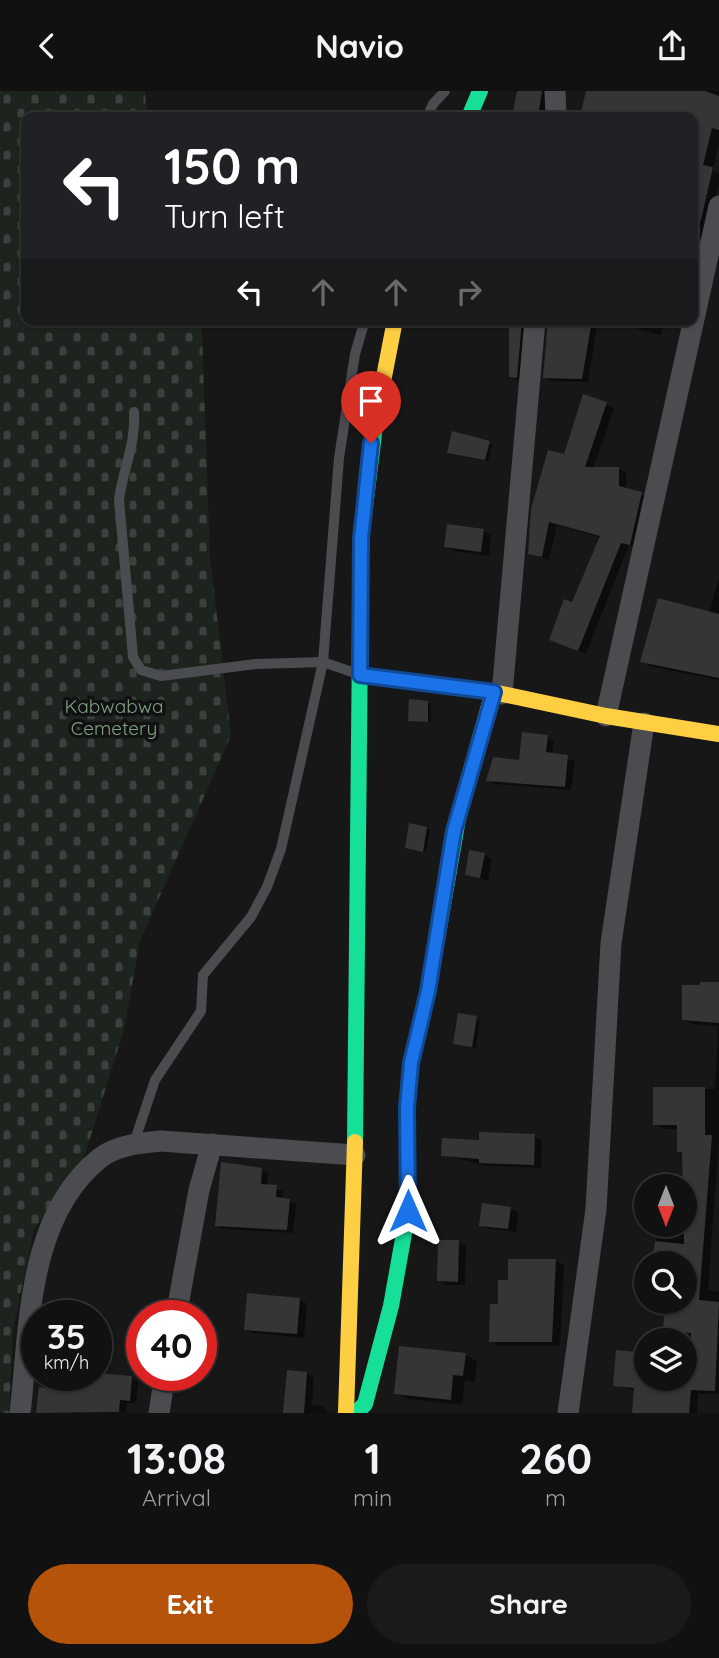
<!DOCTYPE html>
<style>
:root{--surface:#111;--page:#1a1a1a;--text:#f1f3f6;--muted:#9c9d9f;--line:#303131;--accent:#b45309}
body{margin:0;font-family:Quicksand,sans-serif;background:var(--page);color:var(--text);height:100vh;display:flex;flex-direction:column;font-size:26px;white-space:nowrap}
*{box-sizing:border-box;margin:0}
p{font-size:23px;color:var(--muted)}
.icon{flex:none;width:38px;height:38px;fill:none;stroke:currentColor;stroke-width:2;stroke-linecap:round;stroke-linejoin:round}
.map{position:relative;height:1322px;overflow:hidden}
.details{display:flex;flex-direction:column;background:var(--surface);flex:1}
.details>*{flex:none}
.guide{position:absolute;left:21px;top:21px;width:677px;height:214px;border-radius:14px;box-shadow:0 2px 5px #0004,0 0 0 2px var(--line);background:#202124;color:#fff;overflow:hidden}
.needle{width:46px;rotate:180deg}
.controls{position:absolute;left:634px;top:1083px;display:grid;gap:14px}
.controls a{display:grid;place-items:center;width:63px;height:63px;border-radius:50%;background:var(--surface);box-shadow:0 2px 5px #0004,0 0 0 2px var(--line);font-size:35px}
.speed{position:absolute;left:21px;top:1209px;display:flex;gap:14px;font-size:35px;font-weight:700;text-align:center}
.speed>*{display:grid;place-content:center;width:91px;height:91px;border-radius:50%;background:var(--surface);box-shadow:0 2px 5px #0004,0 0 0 2px var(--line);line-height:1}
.speed small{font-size:18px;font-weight:400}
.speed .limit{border:10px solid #d22;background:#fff;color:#111}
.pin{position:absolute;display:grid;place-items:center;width:60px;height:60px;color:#fff;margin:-72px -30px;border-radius:50% 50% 50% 0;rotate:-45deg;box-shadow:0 0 7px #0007}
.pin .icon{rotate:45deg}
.me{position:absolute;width:77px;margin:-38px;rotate:0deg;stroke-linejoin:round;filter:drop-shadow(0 0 5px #0008)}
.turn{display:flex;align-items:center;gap:24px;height:147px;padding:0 28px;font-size:32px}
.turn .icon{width:91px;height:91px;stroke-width:2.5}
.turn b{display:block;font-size:49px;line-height:60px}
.lanes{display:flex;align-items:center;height:66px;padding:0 28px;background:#0003;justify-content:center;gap:35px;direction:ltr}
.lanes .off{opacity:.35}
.eta{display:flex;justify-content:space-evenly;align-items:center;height:119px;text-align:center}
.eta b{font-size:42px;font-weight:800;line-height:49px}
.primary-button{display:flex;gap:14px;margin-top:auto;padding:14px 28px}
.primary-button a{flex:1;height:80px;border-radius:42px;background:var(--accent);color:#fff;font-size:28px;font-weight:800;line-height:80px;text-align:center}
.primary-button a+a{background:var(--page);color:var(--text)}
header{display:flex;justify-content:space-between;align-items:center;height:91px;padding:0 28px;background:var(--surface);font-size:32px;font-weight:800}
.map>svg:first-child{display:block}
.cemetery{fill:url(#cemetery-stones)}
.shadow{fill:#0007}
.building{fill:#353536}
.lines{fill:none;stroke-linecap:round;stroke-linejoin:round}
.lane{stroke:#4b4c50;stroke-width:10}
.street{stroke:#4b4c50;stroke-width:21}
.fast{stroke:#16e098;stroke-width:16}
.slow{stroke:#ffcf43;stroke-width:16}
.route-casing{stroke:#114b97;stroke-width:18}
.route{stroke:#1a73e8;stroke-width:12}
.labels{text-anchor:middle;stroke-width:7;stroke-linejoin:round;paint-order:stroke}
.park-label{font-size:19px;fill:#7fa381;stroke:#111113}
</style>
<header><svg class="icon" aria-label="back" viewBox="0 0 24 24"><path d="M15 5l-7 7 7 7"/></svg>Navio<svg class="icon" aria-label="share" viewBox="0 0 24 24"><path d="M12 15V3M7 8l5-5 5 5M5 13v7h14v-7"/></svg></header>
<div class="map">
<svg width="719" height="1322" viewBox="0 0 719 1322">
<defs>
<pattern id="cemetery-stones" width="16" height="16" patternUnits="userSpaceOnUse" patternTransform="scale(1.75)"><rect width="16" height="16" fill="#1d241e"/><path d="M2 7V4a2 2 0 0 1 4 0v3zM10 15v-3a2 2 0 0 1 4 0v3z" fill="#3b413d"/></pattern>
</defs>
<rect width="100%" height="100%" fill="#171717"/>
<polygon class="cemetery" points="0,0 145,0 147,26 26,26 26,229 199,229 202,242 210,466 231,645 140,850 124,939 83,1070 34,1139 13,1238 9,1322 0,1322"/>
<g class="shadow">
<polygon points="519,0 551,0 546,26 513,26"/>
<polygon points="589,0 719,0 719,52 713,79 719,82 719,93 705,149 693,146 693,26 582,26"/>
<polygon points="529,229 523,289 517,289 511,285 511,235 492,229"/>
<polygon points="605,229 665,229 661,244"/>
<polygon points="591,232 597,236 588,291 551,290 545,286"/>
<polygon points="584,305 614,317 593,378 619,378 626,382 626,399 649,407 638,457 629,454 586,563 551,548 573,513 602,447 557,434 549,469 529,462"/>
<polygon points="489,352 492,354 488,370 452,363"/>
<polygon points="483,440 491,444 489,465 453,460 446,455"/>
<polygon points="719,487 719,589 652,576 642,571 709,522"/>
<polygon points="428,612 431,614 431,631 410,629"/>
<polygon points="547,646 554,650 552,664 575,670 571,699 495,693 488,689 520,671"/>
<polygon points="427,737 430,739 426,761 407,757"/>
<polygon points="484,763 492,768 488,790 467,783"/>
<polygon points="719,894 719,1046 708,1199 719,1201 719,1303 698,1303 697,1322 634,1322 636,1300 615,1294 646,1288 684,1288 684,1250 664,1250 667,1211 684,1211 684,1172 654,1172 657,1134 684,1134 684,1064 678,1060 678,1038 663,1038 655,1033 655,998 715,998 718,935 692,933 684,928"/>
<polygon points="459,924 480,929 476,957 455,952"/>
<polygon points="534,1045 542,1049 541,1077 488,1075 443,1064 481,1051"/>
<polygon points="261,1079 268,1082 267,1095 283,1100 282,1108 296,1113 293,1142 223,1138 217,1134"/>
<polygon points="484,1114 511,1118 519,1122 516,1141 489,1138 481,1134"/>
<polygon points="458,1151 466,1155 465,1194 446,1194 439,1189"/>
<polygon points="556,1170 564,1174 560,1255 499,1255 491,1250 499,1215 510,1190"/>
<polygon points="299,1208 307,1213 304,1247 253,1242 245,1238"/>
<polygon points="465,1264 477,1270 475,1291 465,1289 462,1314 408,1308 396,1302"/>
<polygon points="307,1282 314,1287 312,1314 322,1315 329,1322 285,1322"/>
<polygon points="45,1284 131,1287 138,1291 136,1313 127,1312 126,1322 38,1322"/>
</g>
<g class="building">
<polygon points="517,0 542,0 538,26 512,26"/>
<polygon points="586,0 705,0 719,5 719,39 712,37 703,74 713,76 701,129 693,128 693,26 580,26"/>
<polygon points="509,229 522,229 517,287 509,286"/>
<polygon points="548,229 592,229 582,288 543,287"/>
<polygon points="583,303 607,311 585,376 619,376 619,395 642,401 630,454 621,452 578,560 549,549 564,508 572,511 600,445 549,431 542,466 528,463 531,418 548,359 564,363"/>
<polygon points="452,340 490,350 485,369 447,362"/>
<polygon points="447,433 484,438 481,461 444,456"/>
<polygon points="658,507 719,523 719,587 640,571"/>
<polygon points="409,608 428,610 428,631 408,630"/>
<polygon points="522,641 548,644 546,661 568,664 565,696 486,690 493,666 519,669"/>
<polygon points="409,732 427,736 423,761 405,757"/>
<polygon points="469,759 485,762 480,787 465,784"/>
<polygon points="700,891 719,891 719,932 682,929 682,894 700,894"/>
<polygon points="458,922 477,925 472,956 453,953"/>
<polygon points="653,996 705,996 705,1044 712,1044 699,1209 719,1211 715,1300 691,1299 689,1322 632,1322 634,1297 613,1295 616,1259 646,1262 646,1288 689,1288 691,1242 663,1240 665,1211 684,1211 684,1172 652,1172 655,1150 684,1153 682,1061 677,1061 677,1034 653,1034"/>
<polygon points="479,1041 535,1043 534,1074 479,1072 479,1068 441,1065 442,1047 479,1049"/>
<polygon points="221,1071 262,1077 261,1093 277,1094 276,1106 290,1108 287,1139 215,1135"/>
<polygon points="482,1112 511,1116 508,1138 479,1135"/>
<polygon points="438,1149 459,1149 458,1191 437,1190"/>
<polygon points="508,1168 556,1168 552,1251 489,1251 490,1213 498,1213 498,1189 508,1189"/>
<polygon points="247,1202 300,1207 297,1243 244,1239"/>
<polygon points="399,1255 466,1262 463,1285 453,1284 451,1309 394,1303"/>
<polygon points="287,1279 307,1281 304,1322 283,1322"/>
<polygon points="96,1282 132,1285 130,1310 120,1309 119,1321 36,1322 39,1296 62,1299 64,1284"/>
</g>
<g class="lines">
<g class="lane">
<polyline points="427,26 433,13 445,0"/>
<path d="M134,321C136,353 123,378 119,409L133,566L141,579L161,585L256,573L323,571L358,583"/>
<polyline points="134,1052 155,989 201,920 203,884 251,826 267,796 281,758 323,571 339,367 355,263 365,229"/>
</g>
<g class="street">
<polyline points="555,0 556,26"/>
<polyline points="502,603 535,229"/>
<polyline points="606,625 719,115"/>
<polyline points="176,1225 199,1099 212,1053"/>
<path d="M20,1322C30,1238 26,1126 100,1067C116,1054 141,1052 161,1050L355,1064"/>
<polyline points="159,1322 165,1284"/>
<polyline points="568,1322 596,1118 611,852 644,632"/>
</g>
<g class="fast">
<polyline points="469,26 480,0"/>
<polyline points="355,1051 361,448 376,327"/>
<polyline points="356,1322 365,1313 391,1215 408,1120 407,1017 411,972 428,900 459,722"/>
</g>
<g class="slow">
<polyline points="376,327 395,229"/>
<polyline points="360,584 493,601 606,625 719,643"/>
<polyline points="459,722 493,601"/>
<polyline points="346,1322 355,1051"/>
</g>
</g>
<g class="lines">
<defs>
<polyline id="route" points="371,352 361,448 360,584 494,601 454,740 428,900 411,972 407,1017 408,1120"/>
</defs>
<use href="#route" class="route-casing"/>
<use href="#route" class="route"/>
</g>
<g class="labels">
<g class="park-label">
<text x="114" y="622">Kabwabwa<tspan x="114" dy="22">Cemetery</tspan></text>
</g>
</g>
</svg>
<div class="controls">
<a><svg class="needle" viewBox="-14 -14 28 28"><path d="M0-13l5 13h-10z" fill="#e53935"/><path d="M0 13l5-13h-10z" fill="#9c9d9f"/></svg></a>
<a><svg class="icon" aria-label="search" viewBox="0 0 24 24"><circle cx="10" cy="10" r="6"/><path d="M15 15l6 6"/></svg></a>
<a><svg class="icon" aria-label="layers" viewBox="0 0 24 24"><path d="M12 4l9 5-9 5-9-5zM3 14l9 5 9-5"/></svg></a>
</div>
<div class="speed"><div>35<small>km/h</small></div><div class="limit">40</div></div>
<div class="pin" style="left:371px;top:352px;background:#d93025"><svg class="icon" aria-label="arrive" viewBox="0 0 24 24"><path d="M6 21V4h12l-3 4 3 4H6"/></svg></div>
<svg class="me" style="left:408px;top:1120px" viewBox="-20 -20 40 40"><path d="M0-17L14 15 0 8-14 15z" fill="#1a73e8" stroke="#fff" stroke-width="4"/></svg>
<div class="guide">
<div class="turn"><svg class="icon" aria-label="left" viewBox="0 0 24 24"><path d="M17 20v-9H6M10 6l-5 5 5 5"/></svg><div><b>150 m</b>Turn left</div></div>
<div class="lanes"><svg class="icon" aria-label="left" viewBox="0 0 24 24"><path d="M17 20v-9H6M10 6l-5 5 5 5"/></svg><svg class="icon off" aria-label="ahead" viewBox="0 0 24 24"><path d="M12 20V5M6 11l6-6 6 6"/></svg><svg class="icon off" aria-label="ahead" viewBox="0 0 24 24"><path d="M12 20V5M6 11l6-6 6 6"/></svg><svg class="icon off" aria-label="right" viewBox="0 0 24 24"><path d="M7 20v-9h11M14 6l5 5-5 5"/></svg></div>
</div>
</div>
<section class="details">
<div class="eta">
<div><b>13:08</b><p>Arrival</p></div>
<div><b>1</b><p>min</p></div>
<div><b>260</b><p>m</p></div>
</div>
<div class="primary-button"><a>Exit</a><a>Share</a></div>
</section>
